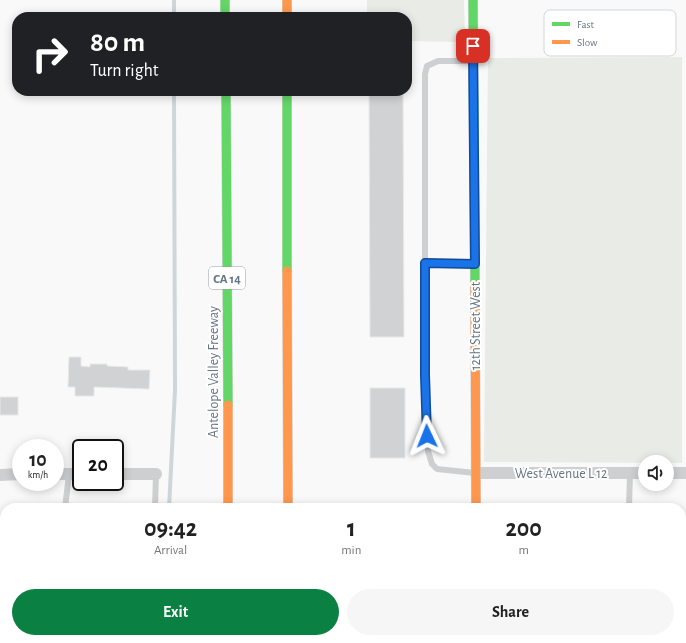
<!DOCTYPE html>
<style>
:root{--surface:#fff;--page:#f6f6f6;--text:#222;--muted:#767676;--accent:#0b8043}
body{margin:0;font-family:"Alegreya Sans",sans-serif;background:var(--page);color:var(--text);height:100vh;display:flex;flex-direction:column;font-size:15px;white-space:nowrap}
*{box-sizing:border-box;margin:0}
p{font-size:13px;color:var(--muted)}
.icon{flex:none;width:22px;height:22px;fill:none;stroke:currentColor;stroke-width:2;stroke-linecap:round;stroke-linejoin:round}
.map{position:relative;flex:1;overflow:hidden}
.drawer{position:absolute;left:0px;top:503px;width:686px;height:140px;display:flex;flex-direction:column;background:var(--surface);border-radius:16px 16px 0 0;box-shadow:0 2px 10px #0003}
.drawer>*{flex:none}
.banner{position:absolute;left:12px;top:12px;width:400px;height:84px;border-radius:16px;box-shadow:0 2px 10px #0003;background:#202124;color:#fff;overflow:hidden}
.buttons{position:absolute;left:638px;top:455px;display:grid;gap:8px}
.buttons a{display:grid;place-items:center;width:36px;height:36px;border-radius:50%;background:var(--surface);box-shadow:0 2px 10px #0003;font-size:20px}
.speed{position:absolute;left:12px;top:439px;display:flex;gap:8px;font-size:20px;font-weight:700;text-align:center}
.speed>*{display:grid;place-content:center;width:52px;height:52px;border-radius:50%;background:var(--surface);box-shadow:0 2px 10px #0003;line-height:1}
.speed small{font-size:10px;font-weight:400}
.speed .limit{border:2px solid #111;border-radius:6px;background:#fff;color:#111}
.pin{position:absolute;display:grid;place-items:center;width:34px;height:34px;color:#fff;margin:-17px;border-radius:8px;box-shadow:0 2px 6px #0006}
.me{position:absolute;width:44px;margin:-22px;rotate:358deg;stroke-linejoin:round;filter:drop-shadow(0 0 3px #0008)}
.turn{display:flex;align-items:center;gap:14px;height:84px;padding:0 12px;font-size:18px}
.turn .icon{width:52px;height:52px;stroke-width:2.5}
.turn b{display:block;font-size:28px;line-height:34px}
.eta{display:flex;justify-content:space-evenly;align-items:center;height:68px;text-align:center}
.eta b{font-size:24px;font-weight:700;line-height:28px}
.button{display:flex;gap:8px;margin-top:auto;padding:8px 12px}
.button a{flex:1;height:46px;border-radius:24px;background:var(--accent);color:#fff;font-size:16px;font-weight:700;line-height:46px;text-align:center}
.button a+a{background:var(--page);color:var(--text)}
.map>svg:first-child{display:block}
.green{fill:#e8ebe6}
.lines{fill:none;stroke-linecap:round;stroke-linejoin:round}
.stream{stroke:#ced6d9;stroke-width:4}
.building{fill:#d0d2d3;stroke:#e8e8e8}
.fast-casing{stroke:#d5d6d7;stroke-width:10}
.slow-casing{stroke:#d5d6d7;stroke-width:10}
.lane{stroke:#cecfd0;stroke-width:6}
.street{stroke:#cecfd0;stroke-width:12}
.fast{stroke:#63d668;stroke-width:9}
.slow{stroke:#ff974d;stroke-width:9}
.route-casing{stroke:#114b97;stroke-width:10}
.route{stroke:#1a73e8;stroke-width:7}
.labels{text-anchor:middle;stroke-width:4;stroke-linejoin:round;paint-order:stroke}
.shield{fill:#fff;stroke:#939fa8;stroke-width:1}
.shield-label{font-size:13px;font-weight:bold;fill:#657683}
.street-label{font-size:14px;fill:#657683;stroke:#fff}
.key{fill:#fff;stroke:#d1d6da;stroke-width:1}
.key-label{font-size:11px;fill:#657683}
</style>
<div class="map">
<svg width="686" height="643" viewBox="0 0 686 643">
<rect width="100%" height="100%" fill="#f9f9f9"/>
<g class="green">
<polygon points="367,0 464,0 465,42 407,41 407,17 367,17"/>
<polygon points="682,57 682,463 484,462 488,58"/>
</g>
<g class="lines">
<g class="stream">
<polyline points="174,0 174,17"/>
<polyline points="169,508 175,390 174,91"/>
<polyline points="160,643 160,638"/>
</g>
</g>
<g class="building">
<polygon points="369,91 403,91 404,337 370,337"/>
<polygon points="69,357 81,357 81,366 90,367 90,364 107,364 107,366 128,367 128,370 150,370 149,389 94,387 94,396 75,396 75,387 68,387"/>
<rect x="370" y="388" width="35" height="70"/>
<rect x="0" y="397" width="18" height="18"/>
<rect x="0" y="535" width="5" height="28"/>
<polygon points="16,638 36,638 36,643 17,643"/>
</g>
<g class="lines">
<defs>
<g id="fast">
<polyline points="225,0 225,17"/>
<polyline points="473,0 475,285"/>
<polyline points="226,91 228,405"/>
<polyline points="287,91 287,271"/>
<polyline points="229,638 229,643"/>
<polyline points="315,638 316,643"/>
</g>
<g id="slow">
<polyline points="287,0 287,17"/>
<polyline points="287,271 288,508"/>
<polyline points="475,285 476,508"/>
<polyline points="228,405 228,508"/>
<polyline points="203,638 203,643"/>
<polyline points="288,638 288,643"/>
</g>
</defs>
<use href="#fast" class="fast-casing"/>
<use href="#slow" class="slow-casing"/>
<g class="lane">
<polyline points="472,61 438,61 427,66 425,74 425,375 428,451 432,464 437,469 475,473"/>
<polyline points="425,263 474,263"/>
<polyline points="65,508 69,474"/>
<polyline points="155,508 156,474"/>
<polyline points="629,508 630,473"/>
<polyline points="58,643 58,638"/>
<polyline points="115,643 115,638"/>
<polyline points="150,643 150,638"/>
</g>
<g class="street">
<polyline points="476,473 645,473"/>
<polyline points="667,473 686,473"/>
<polyline points="55,474 81,474"/>
<polyline points="115,474 156,474"/>
<polyline points="0,475 21,474"/>
<polyline points="476,643 476,638"/>
</g>
<use href="#fast" class="fast"/>
<use href="#slow" class="slow"/>
</g>
<g class="lines">
<defs>
<polyline id="route" points="427,436 425,375 425,263 475,264 473,46"/>
</defs>
<use href="#route" class="route-casing"/>
<use href="#route" class="route"/>
</g>
<g class="labels">
<rect class="shield" x="209" y="267" width="36" height="22" rx="3"/>
<g class="shield-label">
<text x="227" y="283">CA 14</text>
</g>
<g class="street-label">
<text transform="translate(475 326) rotate(-90)" y="5">12th Street West</text>
<text transform="translate(213 372) rotate(-90)" y="5">Antelope Valley Freeway</text>
<text x="561" y="478">West Avenue L 12</text>
</g>
</g>
<rect x="544" y="10" width="132" height="46" rx="6" class="key"/>
<rect x="552" y="22" width="18" height="4" fill="#63d668"/>
<rect x="552" y="40" width="18" height="4" fill="#ff974d"/>
<g class="key-label">
<text x="577" y="28">Fast</text>
<text x="577" y="46">Slow</text>
</g>
</svg>
<div class="buttons">
<a><svg class="icon" aria-label="sound" viewBox="0 0 24 24"><path d="M4 9h4l5-4v14l-5-4H4zM17 9q2 3 0 6"/></svg></a>
</div>
<div class="speed"><div>10<small>km/h</small></div><div class="limit">20</div></div>
<div class="pin" style="left:473px;top:46px;background:#d93025"><svg class="icon" aria-label="arrive" viewBox="0 0 24 24"><path d="M6 21V4h12l-3 4 3 4H6"/></svg></div>
<svg class="me" style="left:427px;top:436px" viewBox="-20 -20 40 40"><path d="M0-17L14 15 0 8-14 15z" fill="#1a73e8" stroke="#fff" stroke-width="4"/></svg>
<div class="banner">
<div class="turn"><svg class="icon" aria-label="right" viewBox="0 0 24 24"><path d="M7 20v-9h11M14 6l5 5-5 5"/></svg><div><b>80 m</b>Turn right</div></div>
</div>
<section class="drawer">
<div class="eta">
<div><b>09:42</b><p>Arrival</p></div>
<div><b>1</b><p>min</p></div>
<div><b>200</b><p>m</p></div>
</div>
<div class="button"><a>Exit</a><a>Share</a></div>
</section>
</div>
